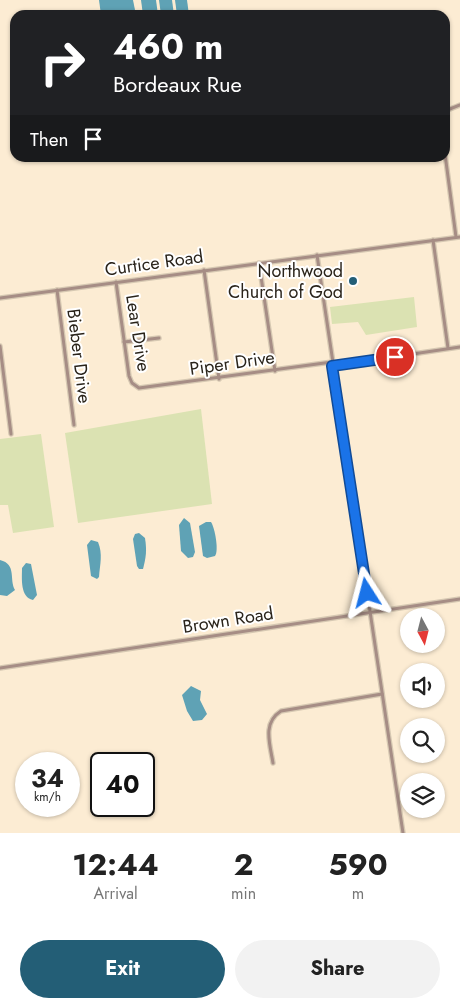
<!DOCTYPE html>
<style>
:root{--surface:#fff;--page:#f2f2f2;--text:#222;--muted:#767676;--accent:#235e76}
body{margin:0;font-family:Jost,sans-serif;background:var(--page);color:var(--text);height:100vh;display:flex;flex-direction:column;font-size:19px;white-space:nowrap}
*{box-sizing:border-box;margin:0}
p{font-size:16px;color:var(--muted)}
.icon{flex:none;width:28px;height:28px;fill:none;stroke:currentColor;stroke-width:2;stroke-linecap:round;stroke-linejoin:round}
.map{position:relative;height:833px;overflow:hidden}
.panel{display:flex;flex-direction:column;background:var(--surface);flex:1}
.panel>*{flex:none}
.guide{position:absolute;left:10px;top:10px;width:440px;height:152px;border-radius:15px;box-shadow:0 1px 4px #0004;background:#202124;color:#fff;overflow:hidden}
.needle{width:32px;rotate:173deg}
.controls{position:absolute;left:400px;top:608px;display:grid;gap:10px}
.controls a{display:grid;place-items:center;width:45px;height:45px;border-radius:50%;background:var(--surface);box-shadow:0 1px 4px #0004;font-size:25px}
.speed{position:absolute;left:15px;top:752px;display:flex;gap:10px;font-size:25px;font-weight:700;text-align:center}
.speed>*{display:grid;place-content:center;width:65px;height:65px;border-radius:50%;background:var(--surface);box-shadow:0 1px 4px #0004;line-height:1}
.speed small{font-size:12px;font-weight:400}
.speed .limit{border:2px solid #111;border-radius:8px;background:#fff;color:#111}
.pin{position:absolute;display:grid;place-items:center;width:42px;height:42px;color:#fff;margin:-21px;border:2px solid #fff;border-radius:50%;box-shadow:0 1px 5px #0007}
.me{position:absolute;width:55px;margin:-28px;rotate:351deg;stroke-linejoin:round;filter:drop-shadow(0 0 4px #0008)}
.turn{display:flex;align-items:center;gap:18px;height:105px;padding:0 20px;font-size:22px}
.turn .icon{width:65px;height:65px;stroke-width:2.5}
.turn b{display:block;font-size:35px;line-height:42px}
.then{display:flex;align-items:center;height:48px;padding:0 20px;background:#0003;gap:10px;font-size:19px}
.eta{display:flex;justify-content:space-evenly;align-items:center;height:85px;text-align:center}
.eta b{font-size:30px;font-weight:700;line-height:35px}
.button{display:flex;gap:10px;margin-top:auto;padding:10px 20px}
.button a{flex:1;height:58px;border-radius:30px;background:var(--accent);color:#fff;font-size:20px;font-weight:700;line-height:58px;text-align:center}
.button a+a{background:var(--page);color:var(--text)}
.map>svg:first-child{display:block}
.green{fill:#dbe2b2}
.water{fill:#5fa2b5}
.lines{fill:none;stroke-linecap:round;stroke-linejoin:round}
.minor-casing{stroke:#d6c8b2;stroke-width:5.5}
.minor{stroke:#a68d85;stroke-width:3}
.route-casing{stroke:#114b97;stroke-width:12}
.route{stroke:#1a73e8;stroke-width:9}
.poi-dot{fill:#235e76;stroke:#fff;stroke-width:2}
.labels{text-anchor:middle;stroke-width:4;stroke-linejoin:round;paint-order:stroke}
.street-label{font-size:18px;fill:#2a241b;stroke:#fff}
.poi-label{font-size:18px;fill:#2a241b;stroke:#fff;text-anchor:end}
</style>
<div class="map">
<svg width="460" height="833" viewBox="0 0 460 833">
<rect width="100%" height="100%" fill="#fcecd3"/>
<g class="green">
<polygon points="414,297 417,327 366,335 358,322 332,324 330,307"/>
<polygon points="201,409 212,504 78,523 65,433"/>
<polygon points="41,434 54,527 13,533 8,505 0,505 0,439"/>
</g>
<g class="water">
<polygon points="99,0 133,0 136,15 101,15"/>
<polygon points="141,0 156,0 158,15 143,15"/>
<polygon points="159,0 172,0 174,15 161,15"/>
<polygon points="175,0 187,0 189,15 177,15"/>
<polygon points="184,518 190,523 195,552 193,557 188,558 181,551 179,525"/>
<path d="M206,522H211C215,528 219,551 215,556L207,558L203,556L199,526Z"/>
<path d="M139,533L145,538C147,551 146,557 143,569H139L137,566L133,539L135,534Z"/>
<path d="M91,540L98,542C103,554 100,564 99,577L97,579L91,576L87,545Z"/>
<path d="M0,560C17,564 9,580 15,590L7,596L0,595Z"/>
<path d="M26,563L31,564L37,595L33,600C20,597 22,579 22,568Z"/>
<polygon points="191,686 201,691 200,700 207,714 202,720 193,721 187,711 182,695"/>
</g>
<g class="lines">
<defs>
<g id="minor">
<polyline points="445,111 460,105"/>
<polyline points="445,154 456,237"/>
<polyline points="433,240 448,348"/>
<polyline points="317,255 403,833"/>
<polyline points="259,263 275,371"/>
<polyline points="204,270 219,379"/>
<polyline points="116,282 129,376 132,383 139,388 332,362"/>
<polyline points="57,290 74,425"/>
<polyline points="0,298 460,237"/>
<polyline points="124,342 159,338"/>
<polyline points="0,346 11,434"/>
<polyline points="332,366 460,347"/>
<polyline points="0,668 460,599"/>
<path d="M273,763C270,744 262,723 281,711L382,694"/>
</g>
</defs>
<use href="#minor" class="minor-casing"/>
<use href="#minor" class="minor"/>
</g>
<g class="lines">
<defs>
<polyline id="route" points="367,593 332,366 395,357"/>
</defs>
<use href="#route" class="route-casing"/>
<use href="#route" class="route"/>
</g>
<circle class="poi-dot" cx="353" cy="281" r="5"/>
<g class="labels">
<g class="street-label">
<text transform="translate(154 263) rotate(-8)" y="6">Curtice Road</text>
<text transform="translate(138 333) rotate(81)" y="6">Lear Drive</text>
<text transform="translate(79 356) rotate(83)" y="6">Bieber Drive</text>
<text transform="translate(232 363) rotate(-8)" y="6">Piper Drive</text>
<text transform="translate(228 620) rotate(-9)" y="6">Brown Road</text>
</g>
<g class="poi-label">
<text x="343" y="277">Northwood<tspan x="343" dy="21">Church of God</tspan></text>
</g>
</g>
</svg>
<div class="controls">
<a><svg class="needle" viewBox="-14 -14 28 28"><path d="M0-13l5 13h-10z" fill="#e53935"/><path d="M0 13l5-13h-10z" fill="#767676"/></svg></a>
<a><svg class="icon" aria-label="sound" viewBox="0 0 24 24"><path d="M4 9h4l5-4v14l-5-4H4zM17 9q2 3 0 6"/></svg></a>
<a><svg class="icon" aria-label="search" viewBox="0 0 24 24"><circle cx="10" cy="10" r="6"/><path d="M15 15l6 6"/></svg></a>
<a><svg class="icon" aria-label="layers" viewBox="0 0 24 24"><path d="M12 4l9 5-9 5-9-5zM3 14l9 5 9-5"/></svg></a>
</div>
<div class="speed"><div>34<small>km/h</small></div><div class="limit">40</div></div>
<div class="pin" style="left:395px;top:357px;background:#d93025"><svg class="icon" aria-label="arrive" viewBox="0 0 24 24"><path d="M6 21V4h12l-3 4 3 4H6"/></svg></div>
<svg class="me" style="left:367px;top:593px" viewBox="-20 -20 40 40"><path d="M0-17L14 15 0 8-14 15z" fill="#1a73e8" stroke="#fff" stroke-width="4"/></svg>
<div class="guide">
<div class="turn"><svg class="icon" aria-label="right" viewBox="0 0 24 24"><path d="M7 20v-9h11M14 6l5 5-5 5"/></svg><div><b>460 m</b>Bordeaux Rue</div></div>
<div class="then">Then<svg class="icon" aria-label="arrive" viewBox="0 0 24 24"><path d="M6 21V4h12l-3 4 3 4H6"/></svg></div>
</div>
</div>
<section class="panel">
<div class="eta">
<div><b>12:44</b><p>Arrival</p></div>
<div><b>2</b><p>min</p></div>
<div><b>590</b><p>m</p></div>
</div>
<div class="button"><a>Exit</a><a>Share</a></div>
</section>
